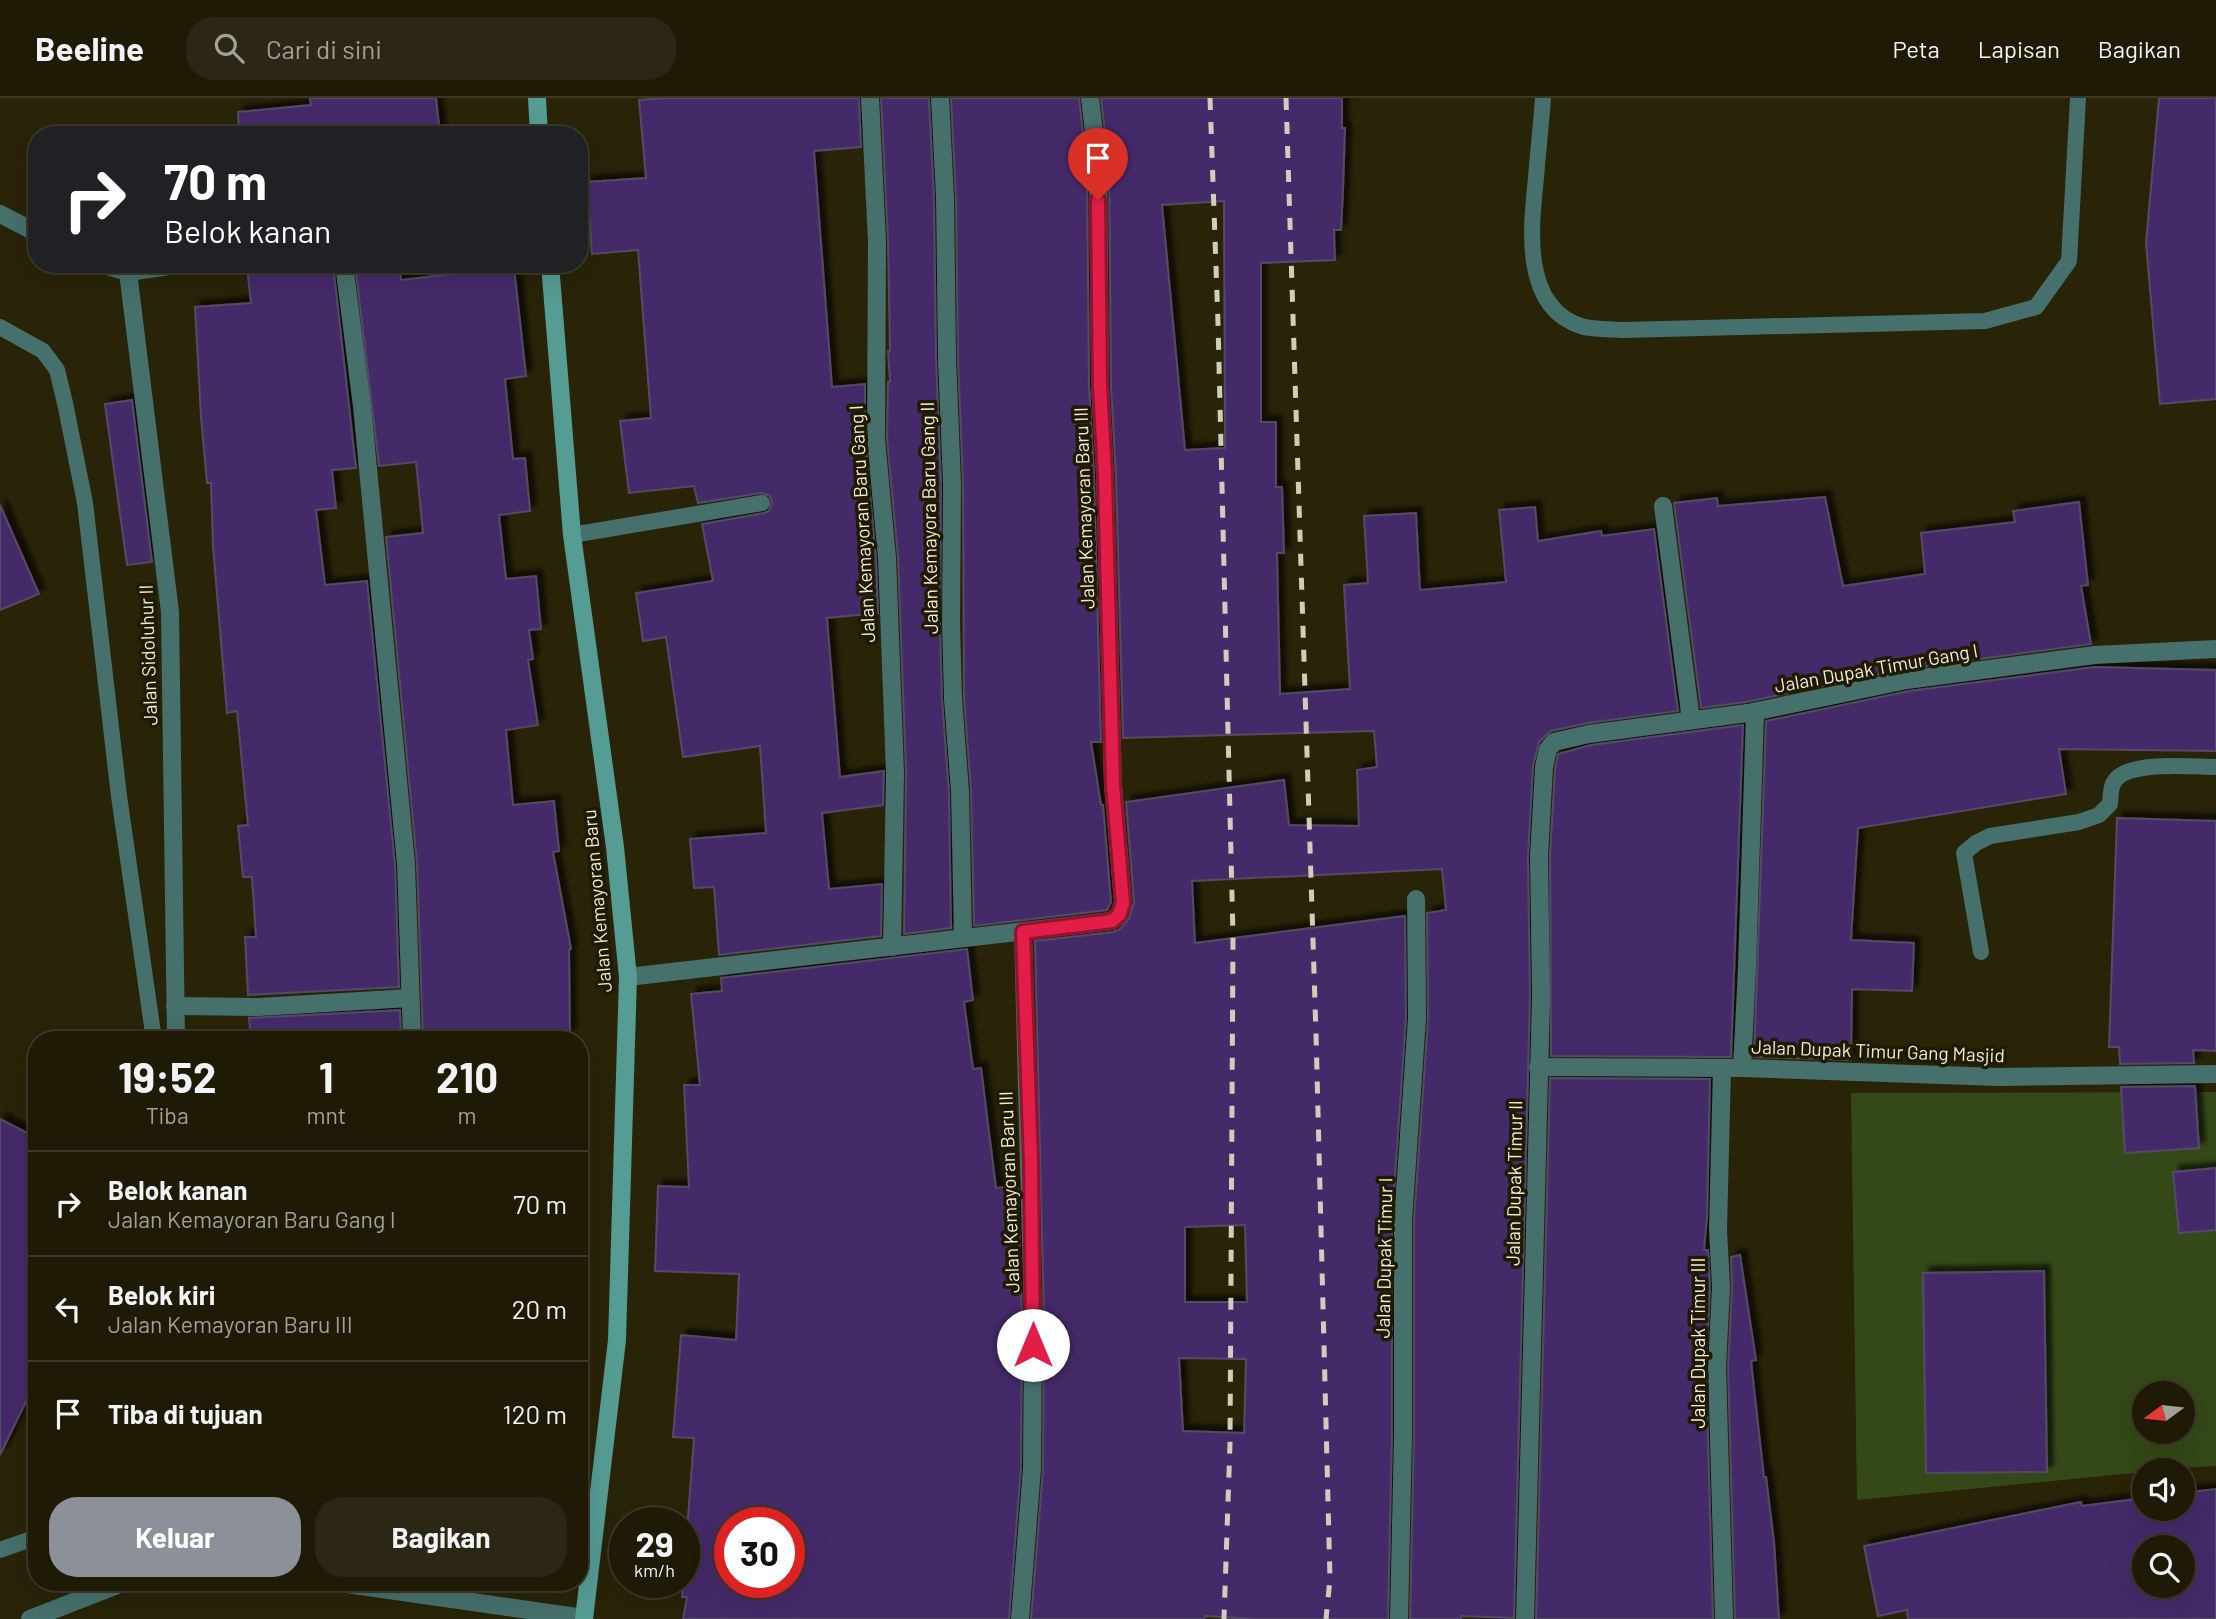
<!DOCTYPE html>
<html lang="id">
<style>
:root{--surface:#1f1a06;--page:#2c2714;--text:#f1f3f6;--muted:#a1a19b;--line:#3c3828;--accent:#8c9099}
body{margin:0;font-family:Barlow,sans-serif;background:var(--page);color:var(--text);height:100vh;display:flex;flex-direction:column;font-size:26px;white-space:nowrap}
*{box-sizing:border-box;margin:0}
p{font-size:23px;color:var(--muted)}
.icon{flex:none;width:38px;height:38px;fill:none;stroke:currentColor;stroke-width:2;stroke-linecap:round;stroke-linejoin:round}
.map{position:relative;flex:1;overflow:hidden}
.sheet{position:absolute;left:28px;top:933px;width:560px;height:560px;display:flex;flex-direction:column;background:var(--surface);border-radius:28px;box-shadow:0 7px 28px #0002,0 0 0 2px var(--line)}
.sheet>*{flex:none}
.hud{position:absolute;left:28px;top:28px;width:560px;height:147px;border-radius:28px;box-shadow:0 7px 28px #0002,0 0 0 2px var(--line);background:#202124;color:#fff;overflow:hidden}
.needle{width:46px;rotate:255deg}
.controls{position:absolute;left:2132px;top:1283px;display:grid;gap:14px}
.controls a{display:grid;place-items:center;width:63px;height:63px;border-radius:50%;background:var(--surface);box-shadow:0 7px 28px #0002,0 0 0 2px var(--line);font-size:35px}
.speed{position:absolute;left:609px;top:1409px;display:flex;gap:14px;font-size:35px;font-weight:700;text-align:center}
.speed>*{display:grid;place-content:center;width:91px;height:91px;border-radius:50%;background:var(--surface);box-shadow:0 7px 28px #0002,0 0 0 2px var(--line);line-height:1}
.speed small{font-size:18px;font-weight:400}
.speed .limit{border:10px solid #d22;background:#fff;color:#111}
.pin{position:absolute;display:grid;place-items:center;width:60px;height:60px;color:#fff;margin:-72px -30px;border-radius:50% 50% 50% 0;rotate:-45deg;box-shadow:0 0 7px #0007}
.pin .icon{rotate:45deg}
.me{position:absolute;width:77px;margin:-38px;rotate:0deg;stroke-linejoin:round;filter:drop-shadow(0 0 5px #0008)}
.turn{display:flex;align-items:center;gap:24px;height:147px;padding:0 21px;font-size:32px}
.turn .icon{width:91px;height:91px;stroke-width:2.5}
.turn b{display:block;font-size:49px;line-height:60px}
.eta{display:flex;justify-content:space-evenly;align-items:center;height:119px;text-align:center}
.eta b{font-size:42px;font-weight:700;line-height:49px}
.button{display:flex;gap:14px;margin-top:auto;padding:14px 21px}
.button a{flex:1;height:80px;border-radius:28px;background:var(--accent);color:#fff;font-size:28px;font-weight:700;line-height:80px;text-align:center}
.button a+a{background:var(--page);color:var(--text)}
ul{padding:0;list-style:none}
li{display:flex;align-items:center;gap:21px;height:105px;padding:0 21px;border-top:2px solid var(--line)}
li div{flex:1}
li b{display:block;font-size:26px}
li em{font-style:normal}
header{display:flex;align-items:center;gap:42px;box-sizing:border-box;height:98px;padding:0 35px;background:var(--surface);border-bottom:2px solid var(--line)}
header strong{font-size:33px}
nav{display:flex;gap:38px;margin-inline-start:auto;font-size:24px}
.search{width:490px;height:63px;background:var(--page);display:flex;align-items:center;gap:18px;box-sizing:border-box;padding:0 24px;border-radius:28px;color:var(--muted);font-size:26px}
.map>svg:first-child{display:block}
.green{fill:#344917;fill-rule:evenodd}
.building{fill:#452c6b;stroke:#534b65;stroke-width:2;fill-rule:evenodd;filter:url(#shadow)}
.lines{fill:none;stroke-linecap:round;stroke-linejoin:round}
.lane{stroke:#46706c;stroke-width:16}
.street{stroke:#46706c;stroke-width:18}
.secondary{stroke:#559c95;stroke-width:18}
.rail{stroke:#d0cdba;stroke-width:5;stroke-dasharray:12 12;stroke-linecap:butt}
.route-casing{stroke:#92132f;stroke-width:18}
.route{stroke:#e11d48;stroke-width:12}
.labels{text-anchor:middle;stroke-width:7;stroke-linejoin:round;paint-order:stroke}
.street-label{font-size:19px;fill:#efecdb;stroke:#201a01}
</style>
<header>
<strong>Beeline</strong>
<div class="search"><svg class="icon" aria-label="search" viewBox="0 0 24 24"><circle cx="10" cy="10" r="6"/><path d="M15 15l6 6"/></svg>Cari di sini</div>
<nav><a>Peta</a><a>Lapisan</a><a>Bagikan</a></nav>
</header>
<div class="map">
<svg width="2216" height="1521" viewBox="0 0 2216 1521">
<defs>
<filter id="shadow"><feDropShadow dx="6" dy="-6" stdDeviation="2" flood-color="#0009"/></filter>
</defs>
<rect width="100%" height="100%" fill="#292308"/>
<path class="green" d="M2216,994V1368L2144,1372V1374L1857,1402L1851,995ZM2144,1295H2182V1334H2144Z"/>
<g class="building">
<polygon points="310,0 436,0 440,37 239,37 238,14 311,7"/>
<polygon points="664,0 859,0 861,49 814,53 832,289 865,286 865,342 876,461 878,515 827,520 840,679 884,673 883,707 822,715 829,791 882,786 881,838 719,857 714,789 694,790 690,741 766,735 760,648 683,659 666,539 643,543 636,495 713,483 702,426 764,415 769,413 772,404 770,398 761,395 698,405 694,388 629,395 620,323 651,320 638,152 592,156 587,84 646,80 639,2"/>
<polygon points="881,0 929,0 934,100 936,261 941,386 940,526 942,601 949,695 951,830 904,836 906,675 898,459 887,340 888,284 890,284 888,253 890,253 888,143"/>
<polygon points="951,0 1079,0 1087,70 1089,287 1094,379 1101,644 1091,644 1101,707 1103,707 1111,804 1107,812 974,828 971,693 964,600 963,386 958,261 956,100"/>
<path d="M1101,0H1342V30H1345L1343,92L1341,132H1334L1335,162L1261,165V324H1276V389H1282L1284,455H1277L1280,596L1350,591L1344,487L1368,485L1364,418L1416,415L1420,492L1506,484L1499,412L1535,409L1538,443L1601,433L1602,438L1654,431L1678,613L1588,625L1551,633L1539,644L1533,668L1528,758L1530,899L1514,1520L1461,1518V1521H1410L1414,1335V1122L1428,921L1427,815L1446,812L1442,771L1192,783L1195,845L1405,818L1406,920L1392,1122V1335L1388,1521H1254L1205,1518L1204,1521H1031L1043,1371L1044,1222L1035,843L1113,834L1119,832L1129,821L1134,804L1126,704L1284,682L1289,727L1359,728L1357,672L1377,669L1374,633L1123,640L1116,379L1111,287L1109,69ZM1224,103L1225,350L1185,352L1162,107ZM1245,1127L1247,1204H1185V1129ZM1179,1260L1246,1261L1244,1335L1183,1333Z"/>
<polygon points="2159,0 2216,0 2216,301 2160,306 2146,145"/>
<polygon points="271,166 333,166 356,370 332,372 336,410 316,412 325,487 367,483 395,767 399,889 248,897 245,839 256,839 252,779 243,779 238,728 248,727 237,613 227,615 213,448 211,385 207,385 201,319 195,209 251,205 247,169"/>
<polygon points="355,166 399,166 401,182 514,169 526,278 505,281 513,361 525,360 530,413 499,417 506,481 536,478 541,531 529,532 533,561 528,562 538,627 506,632 513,707 554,703 559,753 553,754 571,851 569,852 570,936 495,938 495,942 423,942 417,766 386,439 423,435 416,364 379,368"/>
<polygon points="132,302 152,464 127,467 105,306"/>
<polygon points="1825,399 1843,488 1925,476 1921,435 2015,424 2013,413 2079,404 2088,487 2081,488 2091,546 1906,571 1746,604 1701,610 1674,405 1717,400 1718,408"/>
<polygon points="0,407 39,496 0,512"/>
<polygon points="2094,569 2216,572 2216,653 2059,651 2066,696 1858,730 1851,842 1914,845 1912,893 1852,891 1851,962 1754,959 1766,623 1909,593"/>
<polygon points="1743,627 1731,959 1551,958 1550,758 1555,671 1558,656 1591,647"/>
<polygon points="2117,720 2216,723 2216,953 2193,952 2194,965 2120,966 2119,949 2109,949"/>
<path d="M967,851L973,902L964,904L973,971L981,970L996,1090L1018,1088L1022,1222L1021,1370L1009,1521H683L687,1499H682L694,1340L673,1339L681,1237L736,1242L739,1176L655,1173L658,1088L689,1089L684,987H700L691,896L722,893L721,880ZM730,1424H789V1484H730Z"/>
<polygon points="400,912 401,942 251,942 249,920"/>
<polygon points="1550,980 1710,981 1707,1119 1704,1152 1708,1152 1710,1189 1706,1269 1713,1521 1536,1521"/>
<polygon points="2195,988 2199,1050 2125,1055 2121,989"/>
<polygon points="0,1021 37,1040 37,1281 0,1357"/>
<polygon points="2216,1070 2216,1132 2179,1135 2173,1074"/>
<polygon points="1740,1157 1756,1262 1751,1263 1761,1353 1764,1379 1766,1379 1774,1444 1779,1521 1735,1521 1728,1269 1732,1190 1731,1159"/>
<polygon points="2044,1173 2047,1374 1926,1375 1923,1175"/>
<path d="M2216,1391V1521H1908L1907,1512L1878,1518L1864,1448L2081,1404L2082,1408L2144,1400V1410H2182V1395ZM2144,1449H2182V1488H2144Z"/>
</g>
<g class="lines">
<g class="lane">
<path d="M1543,0C1541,27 1538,54 1536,80C1531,128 1521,209 1581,228C1593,232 1610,231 1624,232L1985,223L2036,209L2069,163L2078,0"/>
<polyline points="0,229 43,253 57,272 65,305 85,405 119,698 154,942"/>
<polyline points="572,437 762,405"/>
<path d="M1981,854L1964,755L1976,745L1990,738L2079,724L2099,717L2110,706C2111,699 2110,690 2114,684C2126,662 2193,669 2216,669"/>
<polyline points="0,1452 37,1439"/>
</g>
<g class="street">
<polyline points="870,0 877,144 876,341 887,460 895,675 892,849"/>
<polyline points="940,0 945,100 947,261 952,386 951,526 953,601 960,694 963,840"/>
<polyline points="0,116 37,135"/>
<polyline points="101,166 128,174 183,166"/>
<polyline points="344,166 362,308 406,766 412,942"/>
<polyline points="128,174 170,514 176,942"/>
<polyline points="1663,408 1691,622"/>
<polyline points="628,879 1112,823 1119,817 1123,805 1113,687 1105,379 1100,287 1098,69 1090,0"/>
<polyline points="175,908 259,909 410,900"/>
<polyline points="1538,969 1742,970 1998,979 2216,976"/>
<polyline points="1722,970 1718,1132 1721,1189 1717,1269 1724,1521"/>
<polyline points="1742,970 1747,870 1755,614"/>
<polyline points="333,1484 584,1520"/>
<polyline points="30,1521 125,1484"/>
<polyline points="1020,1521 1032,1370 1033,1222 1023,834"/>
<polyline points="1399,1521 1403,1335 1403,1122 1417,920 1416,801"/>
<polyline points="1525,1521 1541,899 1539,758 1544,669 1548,651 1554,644 1589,636 1748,615 1907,582 2095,557 2216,551"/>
</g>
<g class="secondary">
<polyline points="537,0 539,37"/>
<polyline points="550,166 572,437 615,749 628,879 617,1242 584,1521"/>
</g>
<g class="rail">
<polyline points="1210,0 1218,225 1233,838 1230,1346 1224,1521"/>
<polyline points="1286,0 1316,936 1330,1481 1326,1521"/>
</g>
</g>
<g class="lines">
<defs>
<polyline id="route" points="1033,1247 1031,1065 1023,834 1112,823 1119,817 1123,805 1113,687 1105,379 1100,287 1098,102"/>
</defs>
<use href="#route" class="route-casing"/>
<use href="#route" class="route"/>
</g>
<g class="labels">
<g class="street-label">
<text transform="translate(1084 410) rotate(-92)" y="7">Jalan Kemayoran Baru III</text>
<text transform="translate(929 420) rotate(-91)" y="7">Jalan Kemayora Baru Gang II</text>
<text transform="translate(862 426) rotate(-93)" y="7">Jalan Kemayoran Baru Gang I</text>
<text transform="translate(148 557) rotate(-92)" y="7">Jalan Sidoluhur II</text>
<text transform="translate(1876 570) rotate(-10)" y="7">Jalan Dupak Timur Gang I</text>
<text transform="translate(597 803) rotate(-95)" y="7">Jalan Kemayoran Baru</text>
<text transform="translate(1878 953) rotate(2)" y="7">Jalan Dupak Timur Gang Masjid</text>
<text transform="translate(1514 1085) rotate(-89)" y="7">Jalan Dupak Timur II</text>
<text transform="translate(1009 1094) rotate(-92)" y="7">Jalan Kemayoran Baru III</text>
<text transform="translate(1384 1160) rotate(-89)" y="7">Jalan Dupak Timur I</text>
<text transform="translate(1698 1245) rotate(-90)" y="7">Jalan Dupak Timur III</text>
</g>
</g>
</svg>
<div class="controls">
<a><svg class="needle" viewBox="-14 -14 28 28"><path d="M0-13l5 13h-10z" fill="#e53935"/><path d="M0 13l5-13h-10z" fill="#a1a19b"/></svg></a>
<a><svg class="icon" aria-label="sound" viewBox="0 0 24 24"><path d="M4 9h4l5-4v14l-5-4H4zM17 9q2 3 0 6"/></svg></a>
<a><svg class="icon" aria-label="search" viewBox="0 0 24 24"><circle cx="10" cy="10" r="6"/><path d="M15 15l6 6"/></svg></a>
</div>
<div class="speed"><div>29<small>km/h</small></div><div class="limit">30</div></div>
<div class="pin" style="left:1098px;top:102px;background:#d93025"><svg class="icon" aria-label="arrive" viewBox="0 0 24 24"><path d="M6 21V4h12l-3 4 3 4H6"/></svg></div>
<svg class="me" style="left:1033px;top:1247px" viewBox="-20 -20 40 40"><circle r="19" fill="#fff"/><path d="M0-13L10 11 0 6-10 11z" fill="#e11d48"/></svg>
<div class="hud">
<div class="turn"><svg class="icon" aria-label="right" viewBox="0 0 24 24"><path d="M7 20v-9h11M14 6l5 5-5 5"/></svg><div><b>70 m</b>Belok kanan</div></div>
</div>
<section class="sheet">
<div class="eta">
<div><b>19:52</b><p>Tiba</p></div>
<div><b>1</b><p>mnt</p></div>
<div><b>210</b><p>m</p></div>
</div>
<ul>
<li><svg class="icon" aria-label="right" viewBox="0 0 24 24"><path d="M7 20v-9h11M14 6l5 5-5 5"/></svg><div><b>Belok kanan</b><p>Jalan Kemayoran Baru Gang I</p></div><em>70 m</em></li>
<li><svg class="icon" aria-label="left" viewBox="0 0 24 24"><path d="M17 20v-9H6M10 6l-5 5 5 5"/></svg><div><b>Belok kiri</b><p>Jalan Kemayoran Baru III</p></div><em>20 m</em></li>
<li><svg class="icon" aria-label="arrive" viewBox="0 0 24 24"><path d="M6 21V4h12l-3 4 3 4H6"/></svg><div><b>Tiba di tujuan</b></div><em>120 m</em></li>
</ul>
<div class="button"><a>Keluar</a><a>Bagikan</a></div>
</section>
</div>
